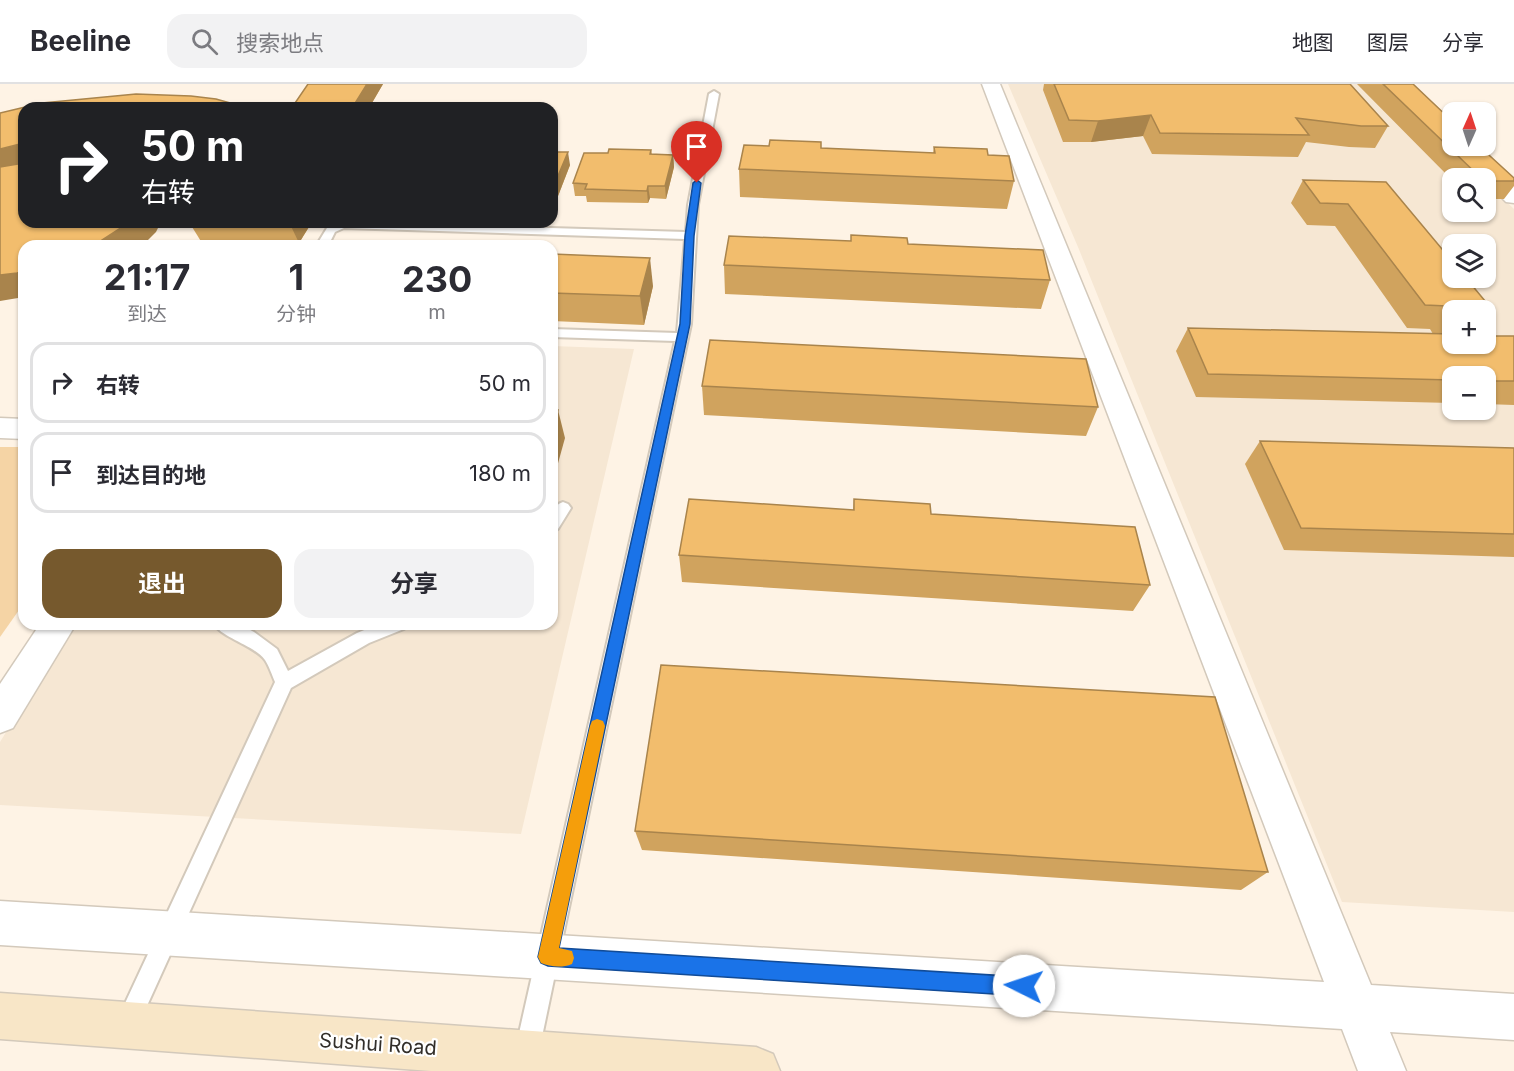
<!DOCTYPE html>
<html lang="zh">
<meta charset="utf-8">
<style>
:root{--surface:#fff;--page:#f2f2f3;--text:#2b2b33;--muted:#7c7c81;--line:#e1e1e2;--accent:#76592d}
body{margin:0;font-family:Inter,"Noto Sans SC",sans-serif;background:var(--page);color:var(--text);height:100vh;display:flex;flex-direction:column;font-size:22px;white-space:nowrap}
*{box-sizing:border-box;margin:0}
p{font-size:20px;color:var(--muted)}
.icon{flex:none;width:33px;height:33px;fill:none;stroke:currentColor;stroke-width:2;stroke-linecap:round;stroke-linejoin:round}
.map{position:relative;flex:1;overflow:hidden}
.details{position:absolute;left:18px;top:156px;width:540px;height:390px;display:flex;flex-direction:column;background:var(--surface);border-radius:18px;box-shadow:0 2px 4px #0004}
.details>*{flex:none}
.top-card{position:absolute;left:18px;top:18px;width:540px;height:126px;border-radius:18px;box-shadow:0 2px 4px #0004;background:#202124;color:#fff;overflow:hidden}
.needle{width:39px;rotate:3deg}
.controls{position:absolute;left:1442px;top:18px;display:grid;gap:12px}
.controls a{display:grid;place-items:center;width:54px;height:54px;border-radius:12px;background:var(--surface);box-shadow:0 2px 4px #0004;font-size:30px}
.pin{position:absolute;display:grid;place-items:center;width:51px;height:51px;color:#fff;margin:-62px -26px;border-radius:50% 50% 50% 0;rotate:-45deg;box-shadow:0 0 6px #0007}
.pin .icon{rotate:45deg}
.me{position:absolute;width:66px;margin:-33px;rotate:274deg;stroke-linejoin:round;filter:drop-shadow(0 0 4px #0008)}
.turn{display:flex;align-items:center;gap:21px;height:126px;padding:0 24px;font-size:27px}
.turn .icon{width:78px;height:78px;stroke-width:2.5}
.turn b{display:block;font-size:42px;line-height:51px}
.eta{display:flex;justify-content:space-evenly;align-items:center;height:102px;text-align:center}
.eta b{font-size:36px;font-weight:700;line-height:42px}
.action{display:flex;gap:12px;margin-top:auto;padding:12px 24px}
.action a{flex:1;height:69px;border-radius:18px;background:var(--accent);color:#fff;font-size:24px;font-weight:700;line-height:69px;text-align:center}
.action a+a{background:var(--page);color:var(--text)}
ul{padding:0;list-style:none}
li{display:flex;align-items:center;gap:18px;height:81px;margin:0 12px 9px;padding:0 12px;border:3px solid var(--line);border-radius:18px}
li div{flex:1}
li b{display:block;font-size:22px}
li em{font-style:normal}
header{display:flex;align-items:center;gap:36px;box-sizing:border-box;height:84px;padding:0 30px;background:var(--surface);border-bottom:2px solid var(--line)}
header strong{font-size:28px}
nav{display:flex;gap:33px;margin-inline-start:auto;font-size:21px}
.search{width:420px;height:54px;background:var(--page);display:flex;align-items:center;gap:15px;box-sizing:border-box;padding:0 21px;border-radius:18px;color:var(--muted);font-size:22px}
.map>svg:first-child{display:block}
.built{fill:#f6e7d3;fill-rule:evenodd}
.green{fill:#f5d4a5}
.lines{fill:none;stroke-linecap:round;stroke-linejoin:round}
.lane-casing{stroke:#d3c9bb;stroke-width:4}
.street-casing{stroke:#d3c9bb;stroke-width:3}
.secondary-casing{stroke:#d3c9bb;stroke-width:3}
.lane{fill:#fff;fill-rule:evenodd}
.street{fill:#fff;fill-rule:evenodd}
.secondary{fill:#f8e6c7;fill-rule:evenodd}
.wall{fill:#d0a35e}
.shaded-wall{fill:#a9844c}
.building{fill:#f2bd6d;stroke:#a9844c;stroke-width:1.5}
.route{fill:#1a73e8;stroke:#114b97;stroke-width:1.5}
.slow{fill:#f59e0b}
.labels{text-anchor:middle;stroke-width:4.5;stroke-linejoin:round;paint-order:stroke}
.near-street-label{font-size:20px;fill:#322e29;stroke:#fff}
</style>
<header>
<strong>Beeline</strong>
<div class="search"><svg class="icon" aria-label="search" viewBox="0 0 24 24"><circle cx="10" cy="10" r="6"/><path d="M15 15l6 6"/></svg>搜索地点</div>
<nav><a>地图</a><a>图层</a><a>分享</a></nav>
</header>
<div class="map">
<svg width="1514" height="987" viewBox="0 0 1514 987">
<rect width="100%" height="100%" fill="#fef3e5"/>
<g class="built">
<path d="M1008,0H1385L1452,94V128H1485V97L1514,125V828L1342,818L1078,163ZM1452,160H1485V194H1452ZM1452,226H1485V260H1452ZM1452,292H1485V326H1452Z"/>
<polygon points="552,262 634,265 521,750 0,721 0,658 73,540 552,540"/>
</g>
<polygon class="green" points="0,363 24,363 24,519 0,553"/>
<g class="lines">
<defs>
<g id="lane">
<polygon points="714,7 719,10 698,121 691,240 539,967 535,975 527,979 519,975 515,967 675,257 552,253 552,245 677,249 685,155 344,144 335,148 328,162 316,162 327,144 341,138 686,148 688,121 709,10"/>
<path d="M563,418L568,420L571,424L558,445L552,447C552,435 550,422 563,418Z"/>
<path d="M214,540H239L254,548L277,565L288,587L357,549L379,540H407L404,545L369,559L291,604L136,946L128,950L120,946L116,938L120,930L275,598C272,591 269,582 265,576C254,561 222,554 214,540Z"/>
</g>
<g id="street">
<polygon points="982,0 1000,0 1371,901 1514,910 1514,956 1390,948 1406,987 1358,987 1342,945 0,861 0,817 1324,898"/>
<polygon points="1452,58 1452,62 1470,62 1514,102 1514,119 1506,118 1485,97 1485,94 1482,94 1452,66 1449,62"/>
<polygon points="0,334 24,335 24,355 0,354"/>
<polygon points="40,540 76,540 13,644 0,649 0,600"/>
</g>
<polygon id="secondary" points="0,909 756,963 773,970 780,987 431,987 0,955"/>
</defs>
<use href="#lane" class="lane-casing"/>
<use href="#street" class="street-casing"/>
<use href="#secondary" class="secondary-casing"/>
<use href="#lane" class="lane"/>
<use href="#street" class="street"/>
<use href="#secondary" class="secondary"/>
</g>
<g class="wall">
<polygon points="383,0 369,24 294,24 293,22"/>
<polygon points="1044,0 1350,0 1388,42 1375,64 1349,63 1306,58 1298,73 1152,70 1143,52 1091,58 1063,58 1043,6"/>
<polygon points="1357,0 1413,0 1514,94 1514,102 1504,115 1485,115 1485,94 1452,94 1452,96"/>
<polygon points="934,63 988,71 1014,97 1007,125 740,113 739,85 821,64 933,69"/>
<polygon points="651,66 652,70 673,71 674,83 666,115 650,114 648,119 587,118 586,112 575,112 573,99 608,69"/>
<polygon points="552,68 570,81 558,112 552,112"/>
<polygon points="1303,96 1386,98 1490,223 1485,229 1485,226 1452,226 1452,260 1493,252 1514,252 1514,321 1485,320 1485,292 1452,292 1452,319 1196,313 1176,267 1188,244 1433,250 1430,245 1407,244 1335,142 1307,141 1291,119"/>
<polygon points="189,138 312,138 299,159 202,159"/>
<polygon points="851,151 908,160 1050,196 1041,225 725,210 724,181 851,157"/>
<polygon points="552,170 653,202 644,241 552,237"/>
<polygon points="702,302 1098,323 1086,352 704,331"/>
<polygon points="1260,357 1514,364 1514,473 1284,466 1245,380"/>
<polygon points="854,415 931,430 1150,501 1133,527 682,498 679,471 853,426"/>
<polygon points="635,747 1268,788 1241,806 642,766"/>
</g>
<g class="shaded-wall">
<polygon points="367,0 383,0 369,24 355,24 354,21"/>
<polygon points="1151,31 1143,52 1091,58 1098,37"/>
<polygon points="24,59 24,85 0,91 0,65"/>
<polygon points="568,68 570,81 558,112 555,99"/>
<polygon points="673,71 674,83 666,115 665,102"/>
<polygon points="648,102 650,114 648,119 647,107"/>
<polygon points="130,138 161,138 156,148 142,162 93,162"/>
<polygon points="289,138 312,138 299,159"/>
<polygon points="650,174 653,202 644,241 640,212"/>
<polygon points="24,187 24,213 0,217 0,191"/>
<polygon points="558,326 565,354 552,401 552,346"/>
</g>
<g class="building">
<polygon points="308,0 367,0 354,21 293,22"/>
<polygon points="1054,0 1350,0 1388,42 1361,42 1296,34 1309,51 1160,49 1151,31 1098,37 1069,36"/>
<polygon points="1383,0 1413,0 1452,37 1452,62 1479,62 1514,94 1514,97 1485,97 1485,94 1481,94"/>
<polygon points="136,10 191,12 216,15 248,24 24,24 24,59 0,65 0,29 42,19"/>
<polygon points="770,56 821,58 821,64 935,69 934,63 987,65 988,71 1009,72 1014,97 739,85 744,61 769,62"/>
<polygon points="609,65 651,66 650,70 673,71 665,102 648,102 647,107 585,105 587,100 573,99 584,69 608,69"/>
<polygon points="552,68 568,68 555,99 552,99"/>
<polygon points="24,79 24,138 130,138 93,162 24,162 24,187 17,189 0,191 0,83"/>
<polygon points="1303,96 1386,98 1452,177 1452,194 1466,194 1490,223 1469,222 1473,226 1452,226 1452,228 1447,222 1425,221 1348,120 1320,119"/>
<polygon points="851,151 907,154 908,160 1043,166 1050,196 724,181 729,152 851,157"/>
<polygon points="552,170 650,174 640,212 552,209"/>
<polygon points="1485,242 1493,252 1514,252 1514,297 1485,297 1485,292 1452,292 1452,296 1208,290 1188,244 1452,250 1452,260 1485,260"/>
<polygon points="710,256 1086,275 1098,323 702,302"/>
<polygon points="552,326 558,326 552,346"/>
<polygon points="1260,357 1514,364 1514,450 1301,444"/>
<polygon points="689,415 854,426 854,415 930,420 931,430 1135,443 1150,501 679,471"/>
<polygon points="661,581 1215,613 1268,788 635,747"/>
</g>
<polygon class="route" points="697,96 701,99 694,152 690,240 559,864 1024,893 1030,896 1033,902 1030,909 1024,912 548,882 541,879 538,873 680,240 685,152 693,99"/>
<path class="slow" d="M597,635L603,637L605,642L559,864L572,867L574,874L572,880C562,884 551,883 541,879L538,873L590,642L592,637Z"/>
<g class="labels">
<g class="near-street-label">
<text transform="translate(378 960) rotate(4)" y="7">Sushui Road</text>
</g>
</g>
</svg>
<div class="controls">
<a><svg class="needle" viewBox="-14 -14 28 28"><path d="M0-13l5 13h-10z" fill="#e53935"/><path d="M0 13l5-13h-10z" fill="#7c7c81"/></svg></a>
<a><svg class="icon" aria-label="search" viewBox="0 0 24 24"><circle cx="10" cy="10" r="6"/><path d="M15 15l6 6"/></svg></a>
<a><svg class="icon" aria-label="layers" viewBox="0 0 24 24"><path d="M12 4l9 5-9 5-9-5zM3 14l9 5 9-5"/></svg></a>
<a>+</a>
<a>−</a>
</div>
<div class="pin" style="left:697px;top:99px;background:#d93025"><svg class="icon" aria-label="arrive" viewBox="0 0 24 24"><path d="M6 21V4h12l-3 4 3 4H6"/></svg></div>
<svg class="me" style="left:1024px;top:902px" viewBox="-20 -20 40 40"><circle r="19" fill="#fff"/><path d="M0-13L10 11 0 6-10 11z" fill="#1a73e8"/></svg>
<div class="top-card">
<div class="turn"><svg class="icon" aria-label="right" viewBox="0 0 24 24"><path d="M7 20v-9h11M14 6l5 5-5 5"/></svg><div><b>50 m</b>右转</div></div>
</div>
<section class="details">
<div class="eta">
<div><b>21:17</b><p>到达</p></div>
<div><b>1</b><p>分钟</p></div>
<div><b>230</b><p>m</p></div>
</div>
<ul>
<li><svg class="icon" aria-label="right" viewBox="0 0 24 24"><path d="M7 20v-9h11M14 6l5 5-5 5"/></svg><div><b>右转</b></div><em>50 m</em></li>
<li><svg class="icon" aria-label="arrive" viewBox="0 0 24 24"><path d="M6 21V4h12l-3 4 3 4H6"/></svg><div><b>到达目的地</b></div><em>180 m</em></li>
</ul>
<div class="action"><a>退出</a><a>分享</a></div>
</section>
</div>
